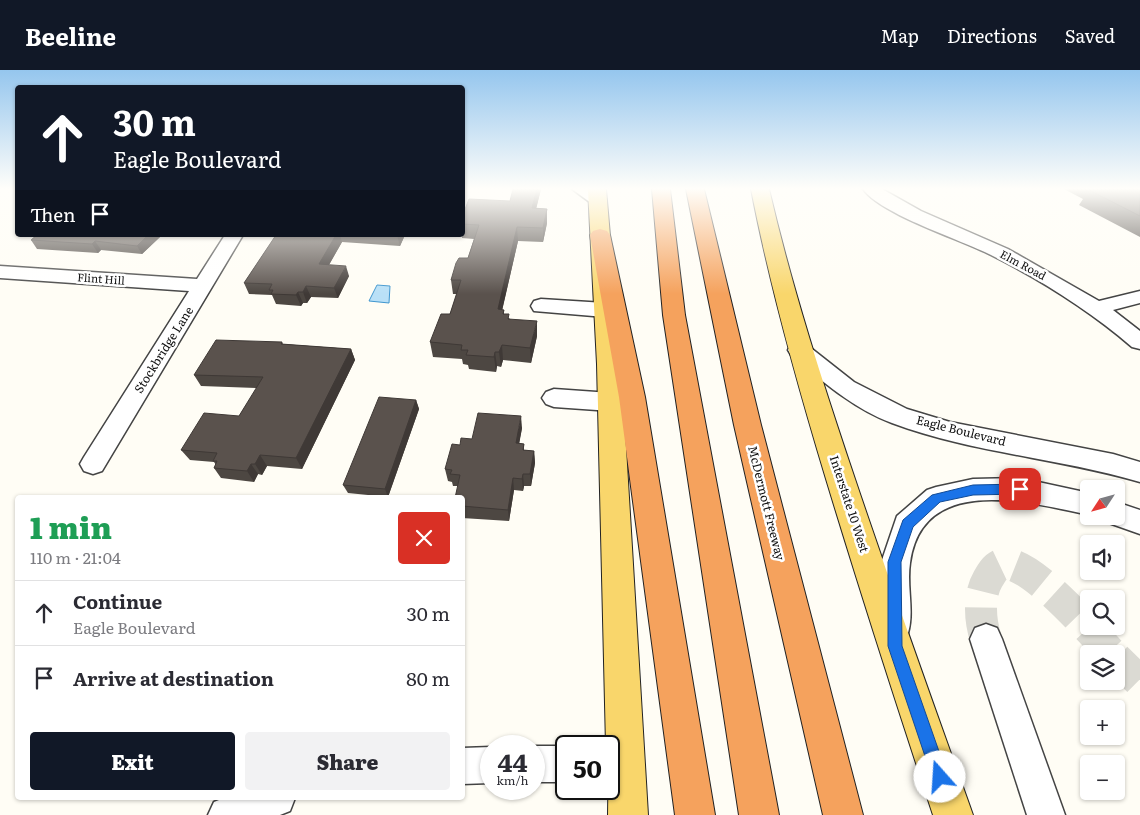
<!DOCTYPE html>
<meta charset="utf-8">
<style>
:root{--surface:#fff;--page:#f2f2f3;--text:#2b2b33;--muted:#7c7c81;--line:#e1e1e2;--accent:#111827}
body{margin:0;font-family:Literata,serif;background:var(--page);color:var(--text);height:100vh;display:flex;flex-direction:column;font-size:19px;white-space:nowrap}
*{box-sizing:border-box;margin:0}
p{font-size:16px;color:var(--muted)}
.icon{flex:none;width:28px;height:28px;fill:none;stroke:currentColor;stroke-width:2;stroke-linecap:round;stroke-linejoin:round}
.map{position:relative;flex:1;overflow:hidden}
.details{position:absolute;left:15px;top:425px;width:450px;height:305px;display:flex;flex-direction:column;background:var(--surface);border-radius:5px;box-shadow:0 1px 4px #0004}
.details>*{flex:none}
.guide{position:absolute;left:15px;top:15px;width:450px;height:152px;border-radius:5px;box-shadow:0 1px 4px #0004;background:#111827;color:#fff;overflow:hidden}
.needle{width:32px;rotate:234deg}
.controls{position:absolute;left:1080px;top:410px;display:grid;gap:10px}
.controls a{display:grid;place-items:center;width:45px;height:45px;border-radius:5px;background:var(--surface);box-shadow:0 1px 4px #0004;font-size:25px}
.speed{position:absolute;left:480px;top:665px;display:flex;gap:10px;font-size:25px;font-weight:700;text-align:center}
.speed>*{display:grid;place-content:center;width:65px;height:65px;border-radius:50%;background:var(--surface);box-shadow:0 1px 4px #0004;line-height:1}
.speed small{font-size:12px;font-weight:400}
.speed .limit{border:2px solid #111;border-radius:8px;background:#fff;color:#111}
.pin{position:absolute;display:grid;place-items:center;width:42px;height:42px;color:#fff;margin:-21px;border-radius:10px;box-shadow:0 2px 8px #0006}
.me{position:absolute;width:55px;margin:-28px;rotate:341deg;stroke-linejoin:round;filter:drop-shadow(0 0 4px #0008)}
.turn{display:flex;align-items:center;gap:18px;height:105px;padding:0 15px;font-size:22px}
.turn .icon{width:65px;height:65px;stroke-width:2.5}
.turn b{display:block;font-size:35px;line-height:42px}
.then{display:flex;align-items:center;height:48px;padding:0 15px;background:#0003;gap:10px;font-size:19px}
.round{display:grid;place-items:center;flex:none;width:52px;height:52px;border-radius:5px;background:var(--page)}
.head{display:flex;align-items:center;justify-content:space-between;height:85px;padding:0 15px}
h1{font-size:30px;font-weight:800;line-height:38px;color:#1e9e55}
.action{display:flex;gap:10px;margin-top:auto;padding:10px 15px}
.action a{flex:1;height:58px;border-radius:5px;background:var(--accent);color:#fff;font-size:20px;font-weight:800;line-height:58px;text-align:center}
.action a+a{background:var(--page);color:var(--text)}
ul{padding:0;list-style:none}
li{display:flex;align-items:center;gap:15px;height:65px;padding:0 15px;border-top:1px solid var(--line)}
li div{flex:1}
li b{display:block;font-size:19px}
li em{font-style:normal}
header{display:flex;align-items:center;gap:30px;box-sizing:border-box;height:70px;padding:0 25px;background:var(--accent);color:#fff}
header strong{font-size:24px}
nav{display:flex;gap:28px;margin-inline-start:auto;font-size:18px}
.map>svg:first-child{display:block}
.water{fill:#b9e0f7;stroke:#3f96cf}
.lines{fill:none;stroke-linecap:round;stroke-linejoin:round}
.minor-tunnel{stroke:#dbdad3;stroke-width:32;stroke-dasharray:32 16;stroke-linecap:butt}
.minor-casing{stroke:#444;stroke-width:3}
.major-casing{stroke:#222;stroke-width:2}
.highway-casing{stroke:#222;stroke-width:2}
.minor{fill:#fff;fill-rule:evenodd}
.major{fill:#f9d66b;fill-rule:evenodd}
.highway{fill:#f5a25d;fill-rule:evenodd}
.wall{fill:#4d4742}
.shaded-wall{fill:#3f3936}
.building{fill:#5a524d;stroke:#3f3936}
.route{fill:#1a73e8;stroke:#114b97}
.labels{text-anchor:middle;stroke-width:5;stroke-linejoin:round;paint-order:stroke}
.far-street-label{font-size:11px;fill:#111;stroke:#fff}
.street-label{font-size:12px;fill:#111;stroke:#fff}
</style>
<header>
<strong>Beeline</strong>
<nav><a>Map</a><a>Directions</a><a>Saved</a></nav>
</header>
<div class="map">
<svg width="1140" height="745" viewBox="0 0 1140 745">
<rect width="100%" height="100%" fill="#fffdf5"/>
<polygon class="water" points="377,215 390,216 389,233 369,231"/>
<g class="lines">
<g class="minor-tunnel">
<path d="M986,569C980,551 978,526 988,509C992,502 996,495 1004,494C1031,491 1093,564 1112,584"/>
<polyline points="1116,588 1140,612"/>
</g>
<defs>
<g id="minor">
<polygon points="572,119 592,119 606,129 603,133 591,133"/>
<path d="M863,119H882L921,141L1008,179L1099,231L1140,221V233L1113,240L1140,261V279L1132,277C1090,241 1041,210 991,185C962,170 880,144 863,119Z"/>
<polygon points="225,165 243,165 102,401 93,404 84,401 80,394 84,387 189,221 0,208 0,196 197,209"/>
<polygon points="541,229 605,233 612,235 615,240 612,245 605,247 534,241 531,236 534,231"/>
<path d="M799,272L807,275L854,312L907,339L950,352L1113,384L1140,392V412C1059,388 972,383 892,353C854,339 822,311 791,285L788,280L791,275Z"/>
<polygon points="554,319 611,323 619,326 623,332 619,338 611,341 554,337 546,334 542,328 546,322"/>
<path d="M1020,408L1089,423V445C1028,432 922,403 910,493C906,518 916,545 906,569L895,573L884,569L879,558L881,493L897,446L927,420L936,417L973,409Z"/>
<polygon points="1116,432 1140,440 1140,464 1106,452 1103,446 1116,446"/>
<polygon points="986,554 997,558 1002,569 1065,745 1027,745 970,569 975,558"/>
<rect x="534" y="676" width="32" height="36"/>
<polygon points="491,677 491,713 462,714 462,678"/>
<polygon points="224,728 295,728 290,741 280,745 208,745 214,732"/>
</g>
<g id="major">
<polygon points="588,119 606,119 621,294 648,745 608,745 609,676 606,676 597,294"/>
<path d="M751,119H769C792,218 823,314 855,409C893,522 933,633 973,745H933C896,633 860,521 826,409C797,313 770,217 751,119Z"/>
</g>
<g id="highway">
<polygon points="652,119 670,119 685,245 779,745 739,745 663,245"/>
<polygon points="686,119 704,119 761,355 863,745 823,745 734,355"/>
<polygon points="600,159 607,161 610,165 645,327 715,745 675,745 619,327 590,165 593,161"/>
</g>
</defs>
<use href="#minor" class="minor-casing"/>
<use href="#major" class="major-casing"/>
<use href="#highway" class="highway-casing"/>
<use href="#minor" class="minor"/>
<use href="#major" class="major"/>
<use href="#highway" class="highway"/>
</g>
<g class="wall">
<polygon points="513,119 541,119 536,138 547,139 547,153 543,172 518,171 502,240 504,240 504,244 510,249 537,266 531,293 503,290 501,297 497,296 496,302 469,299 468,295 463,294 462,289 433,287 430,272 450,244 457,224 453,224 451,210 468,188 474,169 462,168 462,147 510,131"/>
<polygon points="1064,119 1140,119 1140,167 1079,135 1083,129"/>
<polygon points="37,165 159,165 160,167 142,184 101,180 98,183 37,179 31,170"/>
<polygon points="276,165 405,165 400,176 342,172 329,195 349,206 338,228 311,227 307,233 303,233 301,236 276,234 272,225 249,224 244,213"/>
<polygon points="282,272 283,274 351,279 355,290 302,399 267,396 262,405 258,404 254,412 221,408 214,398 216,395 214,392 190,390 181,380 239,346 257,318 201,316 194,305"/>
<polygon points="416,330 419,339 388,427 348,423 343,415"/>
<polygon points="522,358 519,373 524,374 524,380 534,381 535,393 531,416 524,416 523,421 514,420 509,451 462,448 462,428 458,416 453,416 452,412 448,411 445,399 460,375"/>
</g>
<g class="shaded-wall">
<polygon points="537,119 541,119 533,152 532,138"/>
<polygon points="547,139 547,153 543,172 543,158"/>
<polygon points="517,157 518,171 499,254 498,239"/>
<polygon points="148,165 159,165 160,167 142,184 137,176"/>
<polygon points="336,165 340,165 342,172 323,205 319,194"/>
<polygon points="397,165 405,165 400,176"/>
<polygon points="95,171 101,180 98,183 92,174"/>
<polygon points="346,196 349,206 338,228 334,218"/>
<polygon points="306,216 311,227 307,233 303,222"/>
<polygon points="298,222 303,233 301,236 296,225"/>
<polygon points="537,251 537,266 531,293 530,278"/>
<polygon points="502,275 503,290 501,297 499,282"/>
<polygon points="351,279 355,290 302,399 296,388"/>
<polygon points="495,282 497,296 496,302 494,287"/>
<polygon points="416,330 419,339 388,427 385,419"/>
<polygon points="521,346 522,358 517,386 516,373"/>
<polygon points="534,381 535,393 531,416 530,404"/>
<polygon points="260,385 267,396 262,405 255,394"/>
<polygon points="251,394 258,404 254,412 247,401"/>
<polygon points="523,404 524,416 523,421 522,409"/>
<polygon points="513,408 514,420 509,451 508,440"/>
</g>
<g class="building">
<polygon points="513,119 537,119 532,138 547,139 543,158 517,157 498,239 504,240 503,244 509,244 508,249 537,251 530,278 502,275 499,282 495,282 494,287 466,285 468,280 461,280 462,275 430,272 441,244 450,244 461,210 451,210 456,193 459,188 468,188 479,155 462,154 462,147 469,129 510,131"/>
<polygon points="1090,119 1140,119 1140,146 1089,120"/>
<polygon points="37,165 148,165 137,176 95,171 92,174 31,170"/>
<polygon points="276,165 336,165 319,194 346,196 334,218 306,216 303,222 298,222 296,225 271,224 273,220 269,220 272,214 244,213"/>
<polygon points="216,270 282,272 281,274 351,279 296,388 260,385 255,394 251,394 247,401 214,398 217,391 213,391 217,383 181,380 204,343 239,346 263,307 194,305"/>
<polygon points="379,327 416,330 385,419 343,415"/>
<polygon points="478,343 521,346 516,373 524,374 523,380 534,381 530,404 523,404 522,409 513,408 508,440 462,436 462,428 455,428 460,405 450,404 452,400 445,399 452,374 460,375 461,368 472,369"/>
</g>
<linearGradient id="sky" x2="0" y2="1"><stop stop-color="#95c6ee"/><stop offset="0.53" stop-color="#fffefa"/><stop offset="1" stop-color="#fffefa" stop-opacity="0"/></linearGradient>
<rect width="1140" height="224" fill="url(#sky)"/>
<polygon class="route" points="1020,414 1026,419 1020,424 973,425 940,432 913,457 901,492 902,576 948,707 946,713 940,716 934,713 932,707 888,576 888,492 903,450 932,425 973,415"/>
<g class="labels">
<g class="far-street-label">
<text transform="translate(1023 195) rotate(28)" y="4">Elm Road</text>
<text transform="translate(101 209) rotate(4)" y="4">Flint Hill</text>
</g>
<g class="street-label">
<text transform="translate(164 280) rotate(-58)" y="4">Stockbridge Lane</text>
<text transform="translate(961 361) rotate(14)" y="4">Eagle Boulevard</text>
<text transform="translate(766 433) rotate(76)" y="4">McDermott Freeway</text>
<text transform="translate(849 434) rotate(72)" y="4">Interstate 10 West</text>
</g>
</g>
</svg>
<div class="controls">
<a><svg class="needle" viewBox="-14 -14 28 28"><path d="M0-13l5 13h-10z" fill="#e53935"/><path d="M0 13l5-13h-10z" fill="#7c7c81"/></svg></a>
<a><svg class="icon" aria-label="sound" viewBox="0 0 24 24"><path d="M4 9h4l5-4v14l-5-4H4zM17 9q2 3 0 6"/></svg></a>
<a><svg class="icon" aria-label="search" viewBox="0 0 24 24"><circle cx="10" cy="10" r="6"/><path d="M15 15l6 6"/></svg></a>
<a><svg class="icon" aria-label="layers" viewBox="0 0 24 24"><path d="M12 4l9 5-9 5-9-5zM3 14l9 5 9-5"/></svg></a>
<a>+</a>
<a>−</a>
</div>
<div class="speed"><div>44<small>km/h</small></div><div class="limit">50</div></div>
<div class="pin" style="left:1020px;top:419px;background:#d93025"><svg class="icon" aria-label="arrive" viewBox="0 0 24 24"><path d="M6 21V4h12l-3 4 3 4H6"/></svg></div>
<svg class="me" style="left:940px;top:707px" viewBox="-20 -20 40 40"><circle r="19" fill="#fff"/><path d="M0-13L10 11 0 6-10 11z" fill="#1a73e8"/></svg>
<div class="guide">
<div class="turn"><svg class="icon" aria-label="ahead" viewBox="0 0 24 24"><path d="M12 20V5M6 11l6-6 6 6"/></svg><div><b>30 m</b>Eagle Boulevard</div></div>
<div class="then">Then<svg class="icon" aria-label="arrive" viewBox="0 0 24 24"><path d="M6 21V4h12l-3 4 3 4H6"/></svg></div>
</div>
<section class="details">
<div class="head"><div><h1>1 min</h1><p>110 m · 21:04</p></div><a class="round" style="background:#d93025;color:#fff"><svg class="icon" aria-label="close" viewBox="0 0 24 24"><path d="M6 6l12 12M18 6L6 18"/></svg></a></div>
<ul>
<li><svg class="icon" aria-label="ahead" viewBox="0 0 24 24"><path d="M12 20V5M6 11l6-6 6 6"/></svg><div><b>Continue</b><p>Eagle Boulevard</p></div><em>30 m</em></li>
<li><svg class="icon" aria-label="arrive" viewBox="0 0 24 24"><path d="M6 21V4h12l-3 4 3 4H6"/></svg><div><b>Arrive at destination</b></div><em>80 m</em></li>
</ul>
<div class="action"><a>Exit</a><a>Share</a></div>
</section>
</div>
